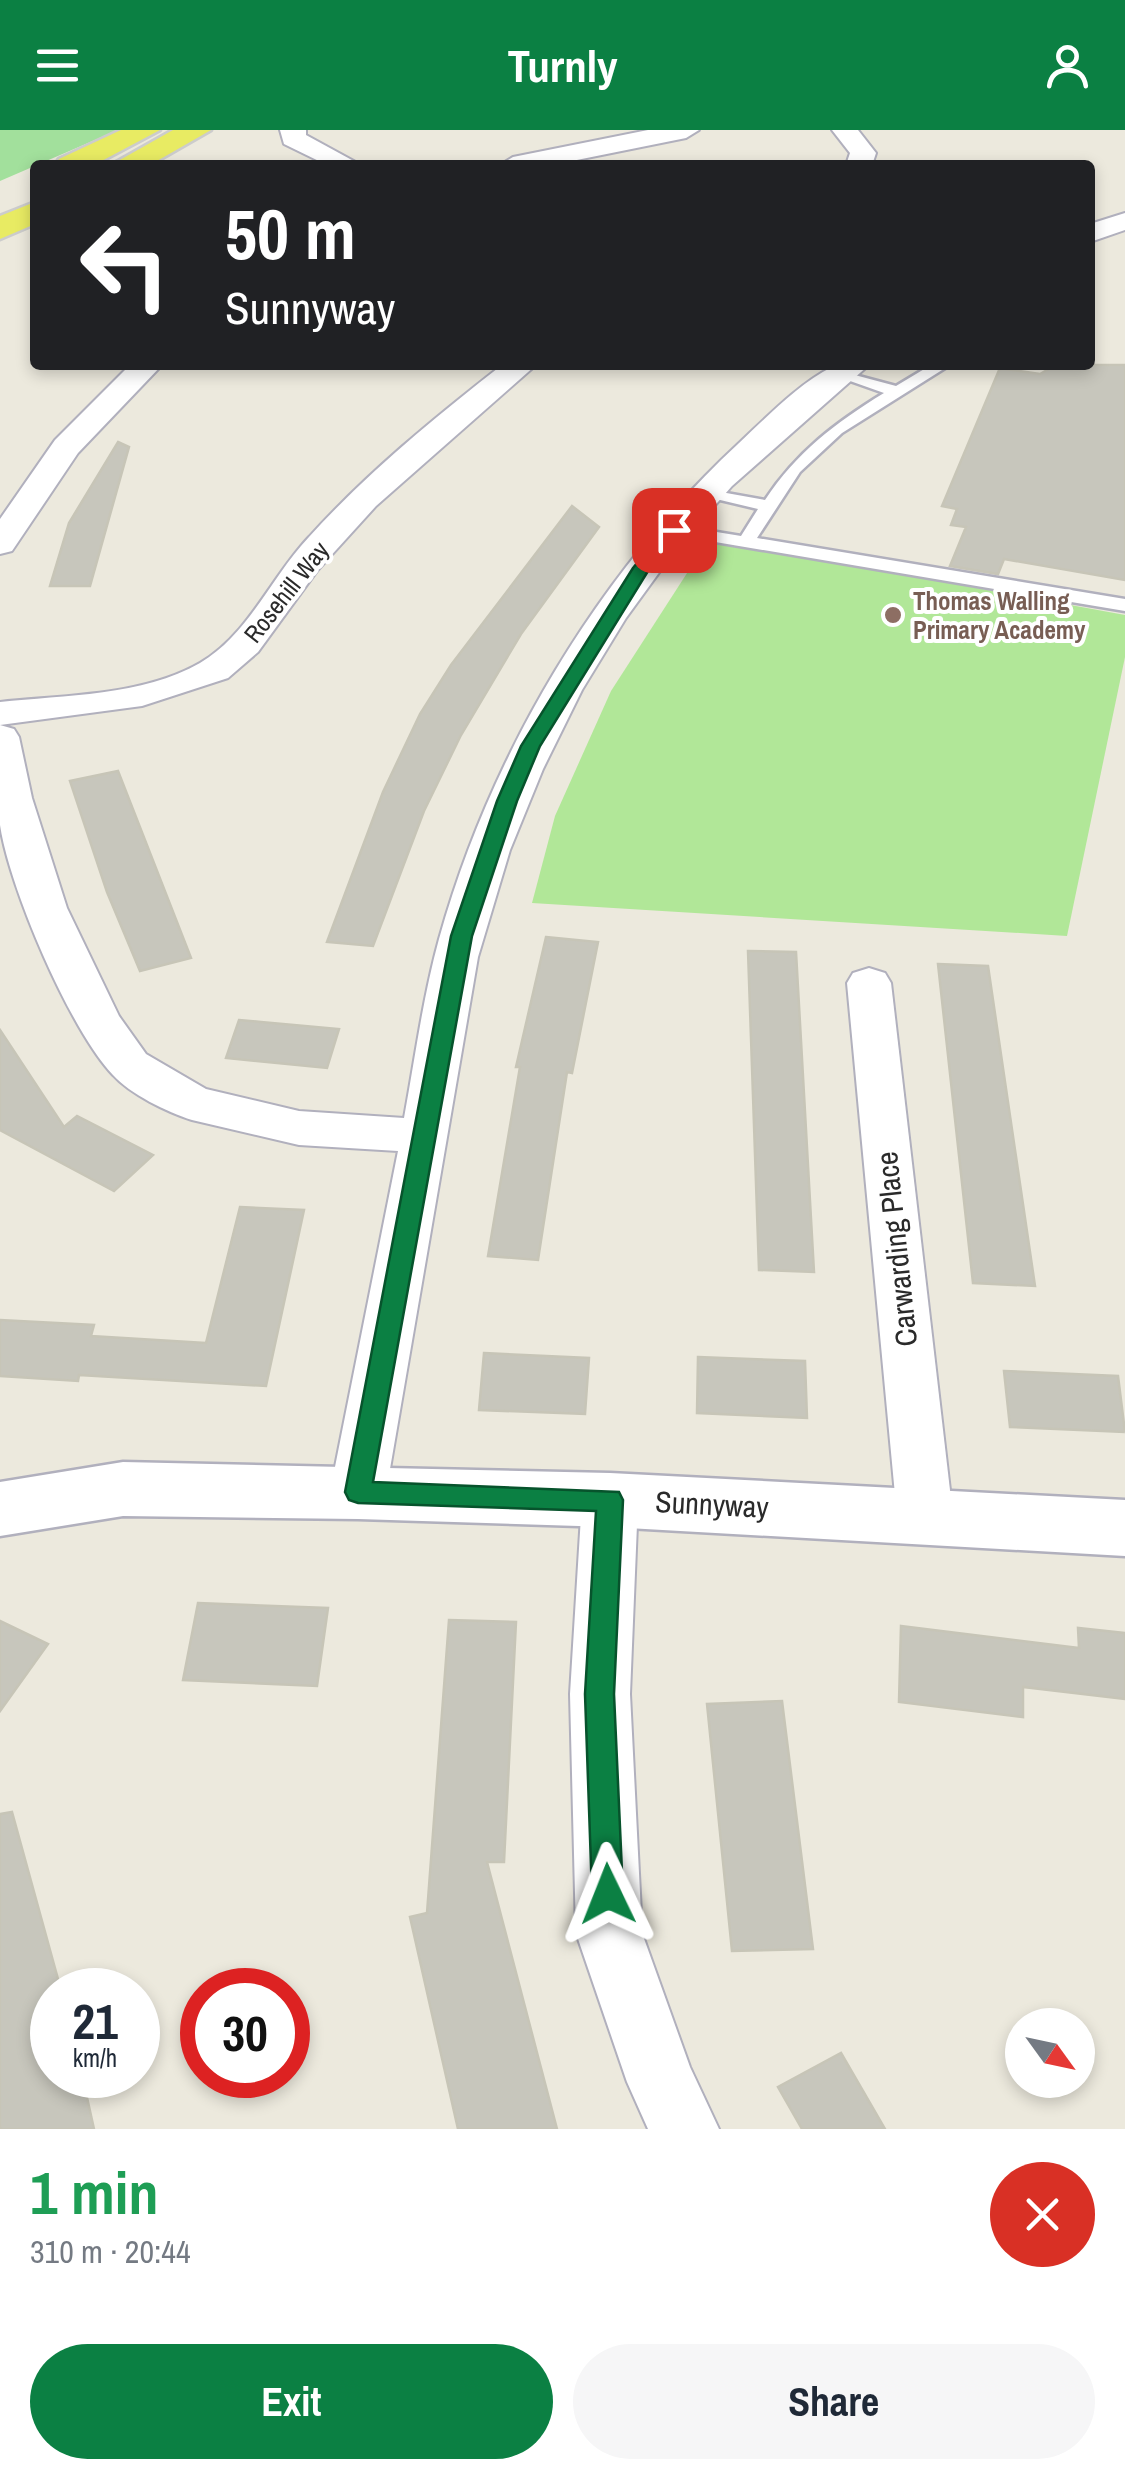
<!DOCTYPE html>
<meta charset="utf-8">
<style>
:root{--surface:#fff;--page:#f6f6f7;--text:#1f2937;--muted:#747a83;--accent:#0b8043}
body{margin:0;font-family:"Archivo Narrow",sans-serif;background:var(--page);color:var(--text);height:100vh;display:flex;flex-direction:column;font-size:38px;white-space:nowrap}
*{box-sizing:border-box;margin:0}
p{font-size:32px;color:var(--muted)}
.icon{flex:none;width:55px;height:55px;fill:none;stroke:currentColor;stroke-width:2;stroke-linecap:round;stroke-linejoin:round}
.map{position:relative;height:1999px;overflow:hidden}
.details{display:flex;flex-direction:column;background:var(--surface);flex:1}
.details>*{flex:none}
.top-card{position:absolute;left:30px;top:30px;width:1065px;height:210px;border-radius:10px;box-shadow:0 5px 15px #0003;background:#202124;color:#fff;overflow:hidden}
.needle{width:65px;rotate:123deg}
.tools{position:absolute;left:1005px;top:1878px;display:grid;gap:20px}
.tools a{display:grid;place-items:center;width:90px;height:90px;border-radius:50%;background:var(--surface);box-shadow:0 5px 15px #0003;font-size:50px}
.speed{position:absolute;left:30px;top:1838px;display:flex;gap:20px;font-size:50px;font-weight:700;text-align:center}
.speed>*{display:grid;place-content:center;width:130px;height:130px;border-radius:50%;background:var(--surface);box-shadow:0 5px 15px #0003;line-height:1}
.speed small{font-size:25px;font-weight:400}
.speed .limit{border:15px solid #d22;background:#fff;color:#111}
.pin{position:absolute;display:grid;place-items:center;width:85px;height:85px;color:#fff;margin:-42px;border-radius:20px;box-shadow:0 5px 15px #0006}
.me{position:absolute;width:110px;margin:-55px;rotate:358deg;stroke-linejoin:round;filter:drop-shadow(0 0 8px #0008)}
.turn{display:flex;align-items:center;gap:35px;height:210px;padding:0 30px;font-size:45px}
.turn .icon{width:130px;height:130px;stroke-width:2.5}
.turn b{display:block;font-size:70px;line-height:85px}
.round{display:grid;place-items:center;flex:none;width:105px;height:105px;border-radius:52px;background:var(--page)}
.head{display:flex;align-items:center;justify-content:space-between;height:170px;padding:0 30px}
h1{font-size:60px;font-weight:800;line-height:75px;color:#1e9e55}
.primary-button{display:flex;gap:20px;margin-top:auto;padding:20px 30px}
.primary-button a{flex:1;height:115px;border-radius:60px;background:var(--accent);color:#fff;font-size:40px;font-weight:800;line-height:115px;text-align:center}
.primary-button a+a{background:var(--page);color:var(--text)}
header{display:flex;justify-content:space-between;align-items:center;height:130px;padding:0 30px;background:var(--accent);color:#fff;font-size:45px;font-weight:800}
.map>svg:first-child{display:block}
.green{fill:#a2e09c}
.pitch{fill:#b1e798}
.building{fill:#c7c6bc;stroke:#c7c5b7;stroke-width:2.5}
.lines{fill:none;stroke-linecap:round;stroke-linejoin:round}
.lane-casing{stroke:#b1b0bd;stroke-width:5}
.street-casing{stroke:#b1b0bd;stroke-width:4}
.secondary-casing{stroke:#b1b0bd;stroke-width:5}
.primary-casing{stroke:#ccc;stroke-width:5}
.lane{fill:#fff;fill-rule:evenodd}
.street{fill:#fff;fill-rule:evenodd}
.secondary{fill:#fff;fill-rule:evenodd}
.primary{fill:#e8eb63;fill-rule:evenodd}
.route{fill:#0b8043;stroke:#07532c;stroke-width:2.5}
.education-dot{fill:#8d6e63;stroke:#fff;stroke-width:4}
.labels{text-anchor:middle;stroke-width:8;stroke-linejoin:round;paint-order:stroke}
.far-street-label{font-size:25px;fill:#2a2a2a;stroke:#fff}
.far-education-label{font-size:25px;font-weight:bold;fill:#785e54;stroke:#fff;text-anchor:start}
.street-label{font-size:30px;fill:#2a2a2a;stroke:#fff}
</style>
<header><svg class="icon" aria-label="menu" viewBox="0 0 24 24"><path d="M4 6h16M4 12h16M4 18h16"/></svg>Turnly<svg class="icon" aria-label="person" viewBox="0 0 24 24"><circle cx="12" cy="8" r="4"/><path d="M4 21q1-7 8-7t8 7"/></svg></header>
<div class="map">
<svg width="1125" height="1999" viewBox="0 0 1125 1999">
<rect width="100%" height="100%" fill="#ece9dd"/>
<polygon class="green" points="0,0 118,0 0,51"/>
<polygon class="pitch" points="709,409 1125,485 1125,527 1067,806 532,773 555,686 611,561"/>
<g class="building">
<polygon points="1056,235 1125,235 1125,450 1004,429 998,444 950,436 966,397 951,395 957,379 942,376 1000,238 1040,244"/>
<polygon points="118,312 129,317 90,456 50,456 69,393"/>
<polygon points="572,376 599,397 521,504 461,605 424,681 373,816 327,812 383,662 420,584 451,535"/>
<polygon points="118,641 191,828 140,841 107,762 70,651"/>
<polygon points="546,807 598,812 572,943 567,942 538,1130 488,1126 520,937 516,937"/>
<polygon points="748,821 796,822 814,1142 759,1140"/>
<polygon points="938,834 988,836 1035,1156 973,1153"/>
<polygon points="239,890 261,892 339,899 327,938 226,928"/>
<polygon points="0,900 64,997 77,986 153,1025 114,1061 0,1000"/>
<polygon points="240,1077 304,1080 266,1256 79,1245 78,1251 0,1246 0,1190 94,1195 91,1206 206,1213"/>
<polygon points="484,1223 589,1228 585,1284 479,1280"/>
<polygon points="698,1227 805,1231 807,1288 697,1283"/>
<polygon points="1004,1241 1118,1246 1125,1302 1010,1297"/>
<polygon points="198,1473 328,1478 317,1556 183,1550"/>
<polygon points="449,1490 516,1492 504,1732 487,1732 557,1999 458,1999 410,1787 427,1783"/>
<polygon points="0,1491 48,1514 0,1581"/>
<polygon points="901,1496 1079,1518 1078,1498 1125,1503 1125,1569 1023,1557 1023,1587 899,1572"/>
<polygon points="782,1571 813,1819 732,1821 707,1574"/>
<polygon points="12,1682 61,1860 52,1860 52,1945 82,1945 94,1999 0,1999 0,1684"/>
<polygon points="841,1923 885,1999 802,1999 778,1957"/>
</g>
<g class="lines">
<defs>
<path id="lane" d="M931,235H950L842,303L800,342L757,408L1125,469V481L674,405L665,400L674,395L741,406L758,379L695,364L704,359L765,370C797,322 835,293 884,263L836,246V240L896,256Z"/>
<g id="street">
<polygon points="280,0 306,0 306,5 361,35 327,35 284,14"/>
<polygon points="648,0 699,0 686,8 552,35 500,35 513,27"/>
<polygon points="832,0 858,0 876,23 872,35 846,35 850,23"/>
<polygon points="1125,83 1125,100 1090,112 1090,94"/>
<polygon points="130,235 162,235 78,323 12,421 0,424 0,389 55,310"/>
<path d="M502,235H536L376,376L317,441L258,522L228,548L142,576L0,595L14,599L19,607L32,668L67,778L119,886L146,924L206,959L299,981L404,988C415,928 423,867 439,809C491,623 597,445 738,314C766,288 798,254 832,237C842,232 858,235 869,235L732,356L674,422L626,488L582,560L543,639L510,720L478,827L386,1362L378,1378L358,1385L338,1378L330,1362L398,1021L299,1015L192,990C167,982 130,964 113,945C70,900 9,757 0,695C0,656 0,612 0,572C64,565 143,566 200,533C249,504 271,447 309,407C367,343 434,288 502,235Z"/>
<polygon points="869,838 885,843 891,853 953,1386 945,1403 925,1410 905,1403 897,1386 847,853 853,843"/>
<polygon points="610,1347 630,1353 638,1370 630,1564 642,1803 690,1937 719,1999 648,1999 627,1952 576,1803 570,1564 582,1370 590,1353"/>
</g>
<polygon id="secondary" points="123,1332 610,1343 1125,1370 1125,1426 610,1397 358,1389 123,1386 0,1406 0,1352"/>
<g id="primary">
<polygon points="121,0 160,0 94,35 55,35 59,29"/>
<polygon points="173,0 211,0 150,35 111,35"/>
<polygon points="35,72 35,94 0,109 0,86"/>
</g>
</defs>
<use href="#lane" class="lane-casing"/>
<use href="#street" class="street-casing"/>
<use href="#secondary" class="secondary-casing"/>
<use href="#primary" class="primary-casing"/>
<use href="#lane" class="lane"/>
<use href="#street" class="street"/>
<use href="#secondary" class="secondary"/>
<use href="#primary" class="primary"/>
</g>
<polygon class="route" points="668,396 682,400 648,441 540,616 517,671 472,806 373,1352 619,1362 623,1370 614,1564 623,1764 619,1774 608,1778 597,1774 592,1764 585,1564 596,1381 358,1373 349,1370 345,1362 451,806 497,671 521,616 633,438"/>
<circle class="education-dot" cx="893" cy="485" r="10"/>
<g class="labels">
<g class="far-street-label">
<text transform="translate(286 462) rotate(-52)" y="9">Rosehill Way</text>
</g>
<g class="far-education-label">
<text x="913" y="480">Thomas Walling<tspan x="913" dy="29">Primary Academy</tspan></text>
</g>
<g class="street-label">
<text transform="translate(897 1119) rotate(-96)" y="10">Carwarding Place</text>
<text transform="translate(712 1375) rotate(3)" y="10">Sunnyway</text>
</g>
</g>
</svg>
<div class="tools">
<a><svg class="needle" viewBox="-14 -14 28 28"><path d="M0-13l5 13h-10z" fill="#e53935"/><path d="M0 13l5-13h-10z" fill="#747a83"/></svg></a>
</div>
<div class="speed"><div>21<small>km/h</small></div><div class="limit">30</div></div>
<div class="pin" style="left:674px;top:400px;background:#d93025"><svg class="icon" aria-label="arrive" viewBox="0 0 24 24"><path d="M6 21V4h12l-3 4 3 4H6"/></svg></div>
<svg class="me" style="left:608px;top:1764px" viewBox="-20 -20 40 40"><path d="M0-17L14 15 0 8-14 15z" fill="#0b8043" stroke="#fff" stroke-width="4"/></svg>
<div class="top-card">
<div class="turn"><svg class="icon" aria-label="left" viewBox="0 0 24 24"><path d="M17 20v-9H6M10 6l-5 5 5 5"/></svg><div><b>50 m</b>Sunnyway</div></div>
</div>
</div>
<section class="details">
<div class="head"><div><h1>1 min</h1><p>310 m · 20:44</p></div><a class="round" style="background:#d93025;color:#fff"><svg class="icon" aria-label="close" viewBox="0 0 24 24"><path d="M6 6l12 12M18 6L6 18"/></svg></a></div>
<div class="primary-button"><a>Exit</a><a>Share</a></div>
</section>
